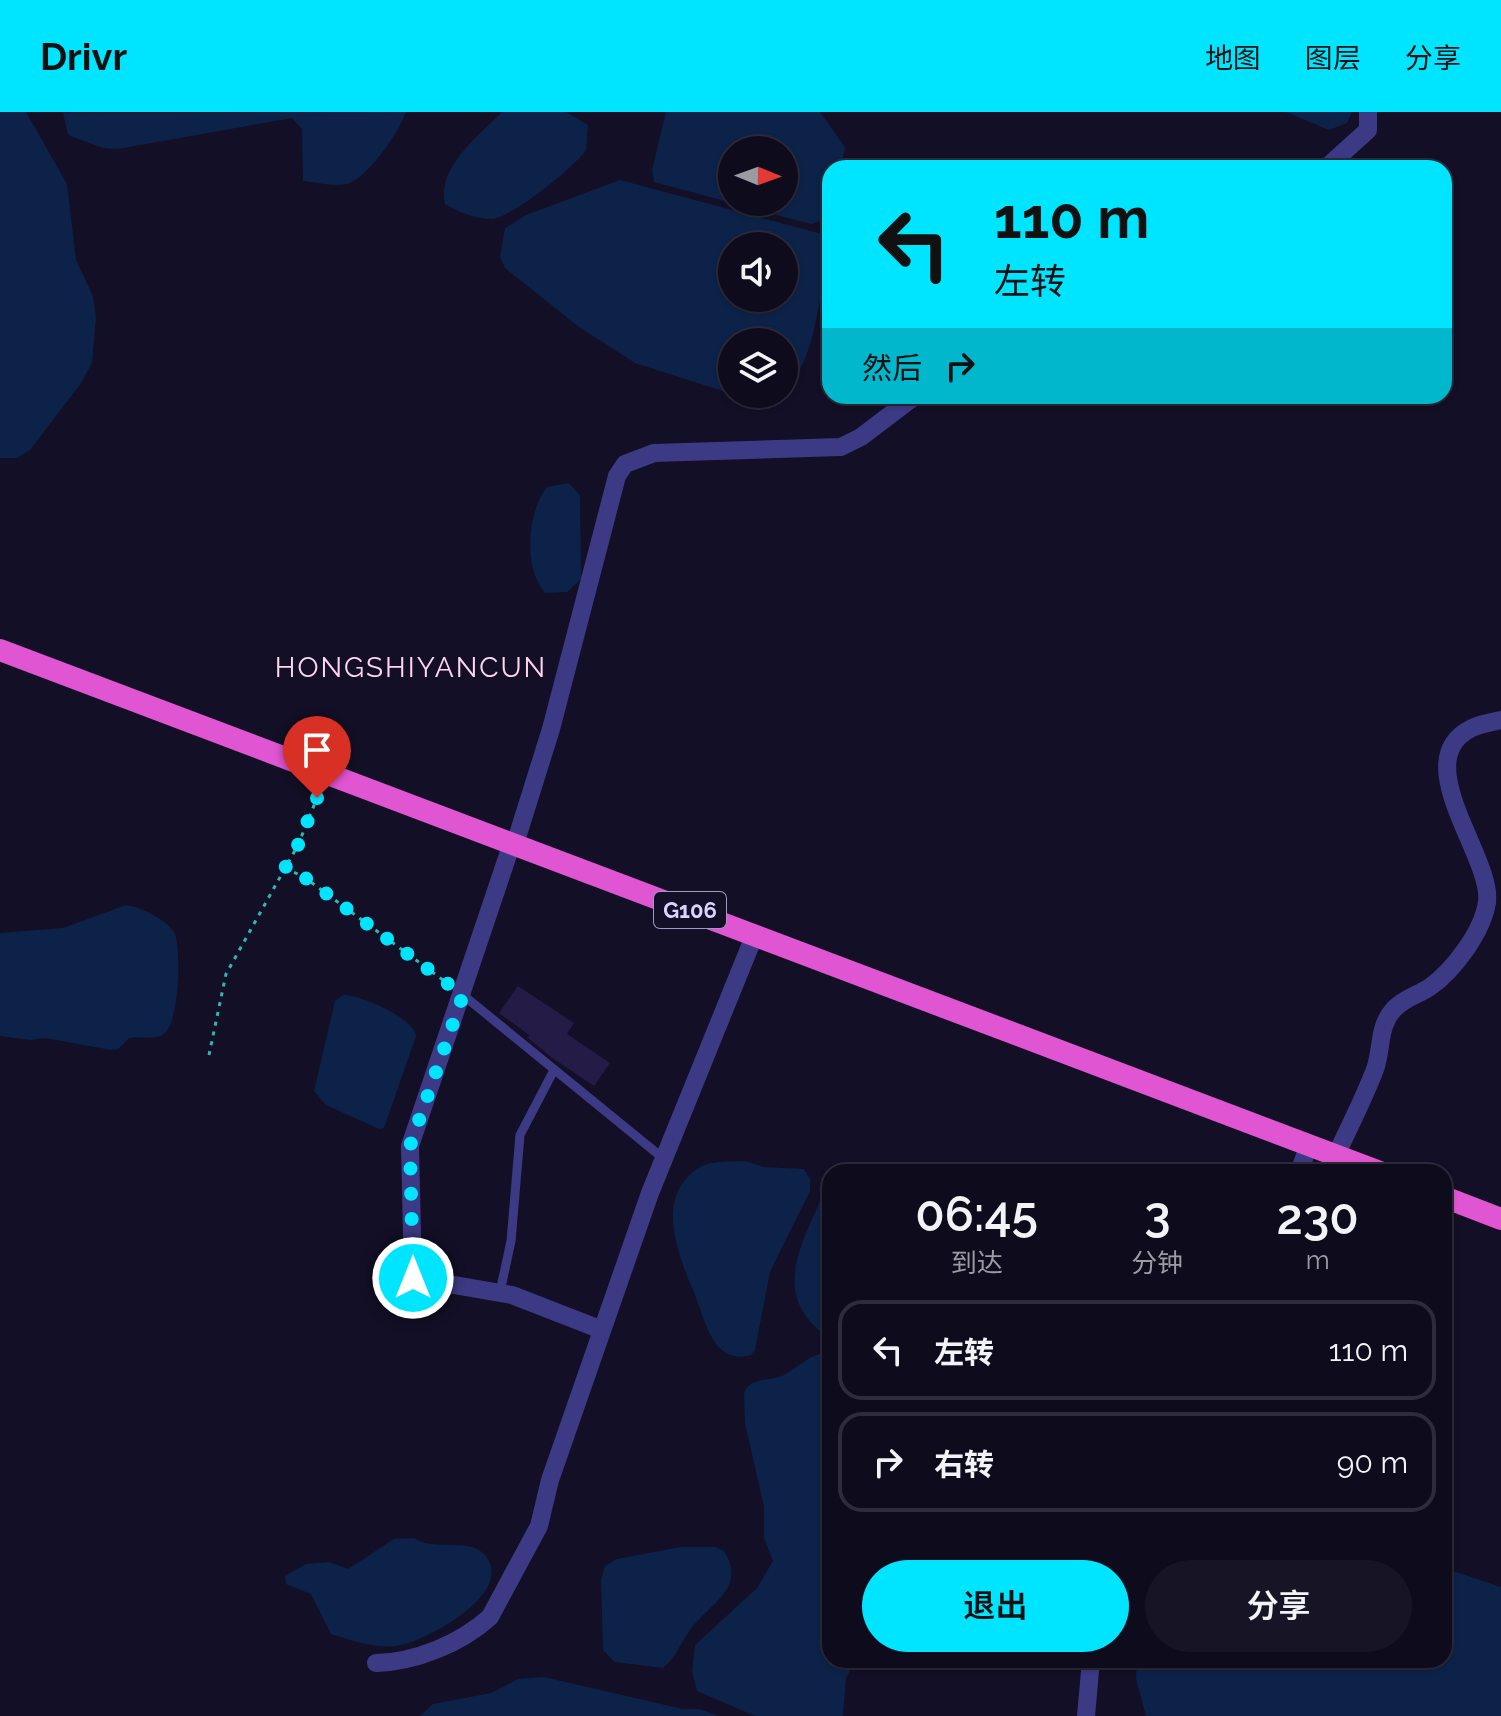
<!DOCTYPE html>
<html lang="zh">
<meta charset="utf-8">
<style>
:root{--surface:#0e0b1c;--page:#171425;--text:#f1f3f6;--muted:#9b9ba3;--line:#2e2b3b;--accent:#00e5ff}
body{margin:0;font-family:Raleway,"Noto Sans SC",sans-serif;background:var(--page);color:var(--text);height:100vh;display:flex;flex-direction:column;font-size:30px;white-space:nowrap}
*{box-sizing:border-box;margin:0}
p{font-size:26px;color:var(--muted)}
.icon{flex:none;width:44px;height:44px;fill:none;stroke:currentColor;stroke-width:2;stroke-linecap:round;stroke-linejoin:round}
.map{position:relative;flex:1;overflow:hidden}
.panel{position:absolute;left:822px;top:1052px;width:630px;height:504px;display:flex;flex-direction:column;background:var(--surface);border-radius:24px;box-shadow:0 2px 6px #0004,0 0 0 2px var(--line)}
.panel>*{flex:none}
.top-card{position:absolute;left:822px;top:48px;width:630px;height:244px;border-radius:24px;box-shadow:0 2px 6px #0004,0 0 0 2px var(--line);background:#00e5ff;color:#111;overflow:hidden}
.needle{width:52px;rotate:91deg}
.buttons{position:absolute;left:718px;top:24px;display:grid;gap:16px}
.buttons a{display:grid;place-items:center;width:80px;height:80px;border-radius:50%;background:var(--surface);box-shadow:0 2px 6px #0004,0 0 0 2px var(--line);font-size:40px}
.pin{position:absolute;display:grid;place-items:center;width:68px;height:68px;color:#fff;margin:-82px -34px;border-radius:50% 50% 50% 0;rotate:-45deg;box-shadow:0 0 8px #0007}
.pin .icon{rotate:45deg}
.me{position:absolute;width:88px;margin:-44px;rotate:0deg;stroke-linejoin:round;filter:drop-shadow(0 0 6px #0008)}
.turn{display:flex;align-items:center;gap:28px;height:168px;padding:0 40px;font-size:36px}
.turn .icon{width:104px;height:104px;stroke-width:2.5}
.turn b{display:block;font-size:56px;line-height:68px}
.then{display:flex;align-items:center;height:76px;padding:0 40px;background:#0003;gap:16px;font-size:30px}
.eta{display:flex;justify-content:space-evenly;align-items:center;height:136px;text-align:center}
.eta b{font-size:48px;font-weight:600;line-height:56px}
.cta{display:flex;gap:16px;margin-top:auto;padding:16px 40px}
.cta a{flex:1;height:92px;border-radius:48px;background:var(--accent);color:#111;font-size:32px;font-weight:600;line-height:92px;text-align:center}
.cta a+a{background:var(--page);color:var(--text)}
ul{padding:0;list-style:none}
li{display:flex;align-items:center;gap:24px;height:100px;margin:0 16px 12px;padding:0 24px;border:4px solid var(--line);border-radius:24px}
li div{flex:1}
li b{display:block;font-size:30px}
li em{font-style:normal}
header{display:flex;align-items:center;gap:48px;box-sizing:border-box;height:112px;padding:0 40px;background:var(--accent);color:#111}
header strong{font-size:38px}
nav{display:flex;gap:44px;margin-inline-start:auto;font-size:28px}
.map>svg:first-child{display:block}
.water{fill:#0c2248;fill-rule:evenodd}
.building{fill:#241b47}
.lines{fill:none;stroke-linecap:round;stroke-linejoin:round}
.path{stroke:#2fb8b0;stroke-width:3;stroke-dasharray:4 6;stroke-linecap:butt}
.service{stroke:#3d3a85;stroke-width:9}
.minor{stroke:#3d3a85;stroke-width:18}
.trunk{stroke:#e055d1;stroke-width:22}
.route{stroke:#00e5ff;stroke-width:14;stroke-dasharray:0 25.2}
.labels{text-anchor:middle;stroke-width:6;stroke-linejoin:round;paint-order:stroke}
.shield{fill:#130f26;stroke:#9e99be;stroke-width:2}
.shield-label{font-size:22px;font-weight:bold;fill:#d9d4ff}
.quarter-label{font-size:28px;letter-spacing:2px;fill:#ffd6f0;stroke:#130f26}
</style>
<header>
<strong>Drivr</strong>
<nav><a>地图</a><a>图层</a><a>分享</a></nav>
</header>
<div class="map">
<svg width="1501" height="1604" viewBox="0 0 1501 1604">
<rect width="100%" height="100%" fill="#130f26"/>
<g class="water">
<polygon points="0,0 26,0 67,72 76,148 93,184 96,205 92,251 81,271 30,338 17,346 0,346"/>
<path d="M406,0C400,19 367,67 347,72C333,75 316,70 303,69L302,17L292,6L118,37L103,36L68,23L63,1Z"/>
<path d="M502,0H566L588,13L586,38C575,55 511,106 492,107C475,107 459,100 445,92C436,56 480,22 502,0Z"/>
<path d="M666,0H820L845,35L841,56H830V105L812,112L803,110L654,70L652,58ZM732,38H784V90H732Z"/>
<polygon points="1286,0 1352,0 1347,11 1329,18"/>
<path d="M620,68L822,122L827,126L828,139C821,174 815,257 784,276V230H732V282L635,251L579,215L505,156L500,145L505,116L526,103ZM732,134H784V186H732Z"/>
<path d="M569,371L580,384L581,467L567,480L545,481C523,456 527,400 547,375Z"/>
<path d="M126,793C140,795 166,807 174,820C182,834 179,909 165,921C154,930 142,923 129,926L118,937L111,938L45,926L30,928L0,924V821L63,816Z"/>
<path d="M343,883C361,883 414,906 416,924L384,1016L379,1017L326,993L314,979L335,889Z"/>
<path d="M745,1049L764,1055L804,1057L810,1067V1079L770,1160L755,1238L751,1243C713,1254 705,1208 695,1183C680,1147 653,1087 697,1057C710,1048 730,1050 745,1049Z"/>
<path d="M830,1073V1223C820,1221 816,1216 810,1209C775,1170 808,1121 824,1079Z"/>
<path d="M830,1240V1548H856L846,1566L843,1604H755L697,1579L692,1559L695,1533L757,1476L773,1449L764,1426V1395L745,1311L744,1280C752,1264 770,1270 784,1263C800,1254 811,1241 830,1240Z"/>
<path d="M414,1426C434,1440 467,1425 484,1442C519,1480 424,1531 396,1534C372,1537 352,1528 331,1522L311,1482L286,1472L285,1464L306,1452L329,1450L348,1457L394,1427Z"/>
<path d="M680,1435H715L724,1439C746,1475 714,1489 693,1514C682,1527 677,1545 663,1556L615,1550L603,1538L601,1468L605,1454L617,1447Z"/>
<polygon points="1444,1456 1501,1475 1501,1604 1146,1604 1136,1567 1137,1548 1444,1548"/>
<polygon points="544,1565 683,1597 699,1597 719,1604 420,1604 433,1592 491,1581 518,1567"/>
</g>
<polygon class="building" points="518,874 574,911 567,922 610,951 594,974 551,945 528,926 529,923 499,901"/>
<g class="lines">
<g class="path">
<polyline points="285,756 304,765 447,871"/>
<polyline points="209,943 226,862 298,733 319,681"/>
</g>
<g class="service">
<polyline points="463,883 664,1047"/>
<polyline points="500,1180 511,1129 520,1023 554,958"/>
</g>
<g class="minor">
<polyline points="1326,56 1368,18 1368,0"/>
<polyline points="512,731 410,1034 413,1166 512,1183 602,1218"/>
<polyline points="515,732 551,617 617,364 625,352 654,341 841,335 861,325 915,284"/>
<path d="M1336,1043C1349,1016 1363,988 1374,960C1383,938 1377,915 1394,897C1404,886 1418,883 1430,875C1454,858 1483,819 1487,790C1493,745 1406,648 1472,616C1480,612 1492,610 1501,608"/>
<polyline points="1299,1060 1309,1033"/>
<path d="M376,1551C415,1550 460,1532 490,1505L539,1414L550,1368L650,1081L755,822"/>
<polyline points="1086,1604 1091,1548"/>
</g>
<g class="trunk">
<polyline points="0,538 1380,1060"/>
<polyline points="1444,1085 1501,1107"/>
</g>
</g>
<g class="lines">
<polyline class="route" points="317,686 298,733 285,756 304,765 463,883 410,1034 413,1166"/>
</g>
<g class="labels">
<rect class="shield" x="654" y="780" width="72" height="36" rx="6"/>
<g class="shield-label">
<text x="690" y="806">G106</text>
</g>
<g class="quarter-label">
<text x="411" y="565">HONGSHIYANCUN</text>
</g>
</g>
</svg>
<div class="buttons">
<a><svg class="needle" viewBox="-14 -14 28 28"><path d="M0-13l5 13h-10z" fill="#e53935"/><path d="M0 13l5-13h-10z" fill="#9b9ba3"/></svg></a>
<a><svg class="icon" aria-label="sound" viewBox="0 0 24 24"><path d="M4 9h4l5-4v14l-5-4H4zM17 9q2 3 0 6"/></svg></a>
<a><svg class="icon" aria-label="layers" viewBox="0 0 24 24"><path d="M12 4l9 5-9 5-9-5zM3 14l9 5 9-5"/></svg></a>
</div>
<div class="pin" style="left:317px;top:686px;background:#d93025"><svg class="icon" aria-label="arrive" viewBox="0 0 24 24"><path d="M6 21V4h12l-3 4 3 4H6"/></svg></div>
<svg class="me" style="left:413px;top:1166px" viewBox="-20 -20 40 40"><circle r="17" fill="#00e5ff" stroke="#fff" stroke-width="3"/><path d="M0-11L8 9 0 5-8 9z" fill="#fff"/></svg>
<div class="top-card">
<div class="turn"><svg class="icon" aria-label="left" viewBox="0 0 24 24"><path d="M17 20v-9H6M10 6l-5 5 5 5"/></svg><div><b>110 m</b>左转</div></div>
<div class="then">然后<svg class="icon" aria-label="right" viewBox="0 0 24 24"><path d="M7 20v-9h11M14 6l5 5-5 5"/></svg></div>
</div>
<section class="panel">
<div class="eta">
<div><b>06:45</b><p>到达</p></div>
<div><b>3</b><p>分钟</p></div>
<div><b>230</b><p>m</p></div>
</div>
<ul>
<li><svg class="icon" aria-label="left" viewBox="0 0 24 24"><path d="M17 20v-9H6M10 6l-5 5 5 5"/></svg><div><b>左转</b></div><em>110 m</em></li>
<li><svg class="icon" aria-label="right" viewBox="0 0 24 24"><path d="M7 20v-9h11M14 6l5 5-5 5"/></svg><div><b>右转</b></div><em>90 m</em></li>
</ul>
<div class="cta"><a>退出</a><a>分享</a></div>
</section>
</div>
